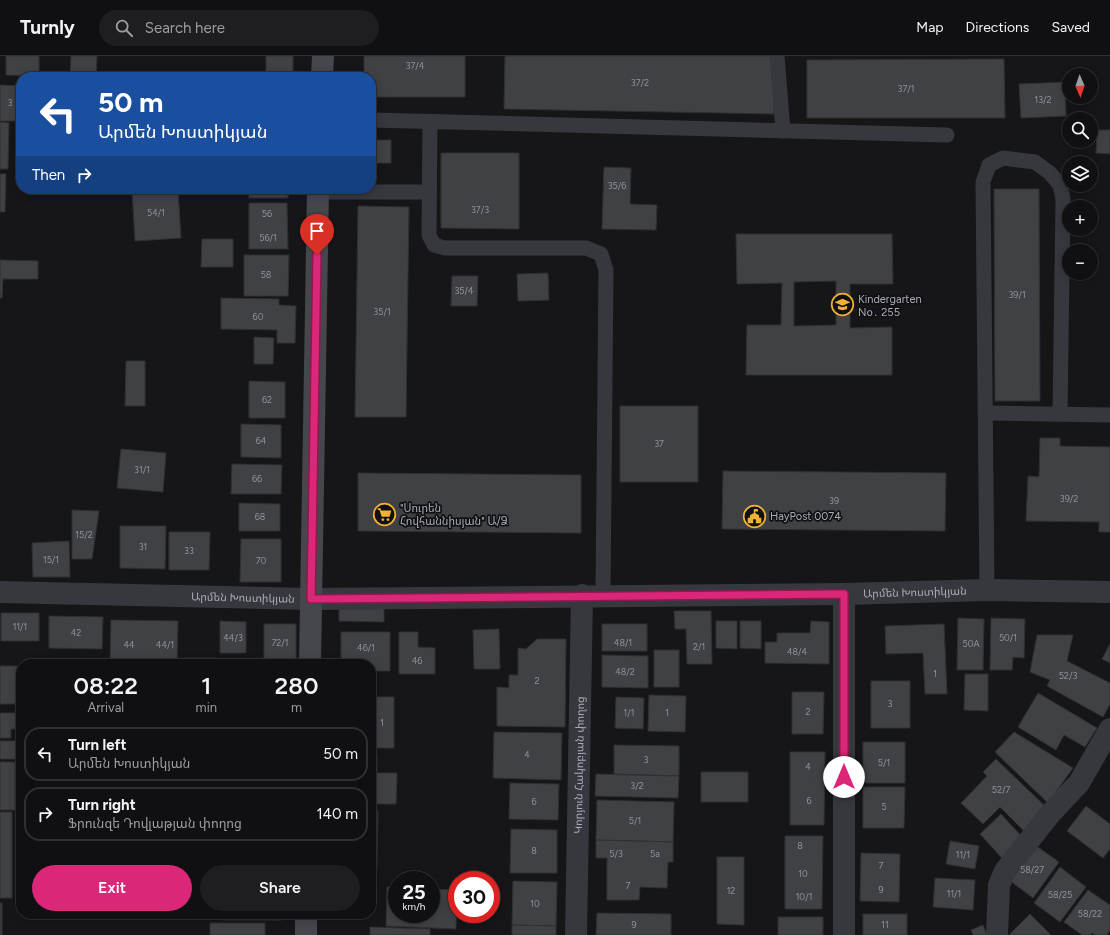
<!DOCTYPE html>
<meta charset="utf-8">
<style>
:root{--surface:#101012;--page:#1e1e20;--text:#f1f3f6;--muted:#9c9d9f;--line:#303032;--accent:#db2777}
body{margin:0;font-family:Figtree,"Noto Sans Armenian",sans-serif;background:var(--page);color:var(--text);height:100vh;display:flex;flex-direction:column;font-size:15px;white-space:nowrap}
*{box-sizing:border-box;margin:0}
p{font-size:13px;color:var(--muted)}
.icon{flex:none;width:22px;height:22px;fill:none;stroke:currentColor;stroke-width:2;stroke-linecap:round;stroke-linejoin:round}
.map{position:relative;flex:1;overflow:hidden}
.details{position:absolute;left:16px;top:603px;width:360px;height:260px;display:flex;flex-direction:column;background:var(--surface);border-radius:16px;box-shadow:0 2px 10px #0003,0 0 0 1px var(--line)}
.details>*{flex:none}
.guide{position:absolute;left:16px;top:16px;width:360px;height:122px;border-radius:16px;box-shadow:0 2px 10px #0003,0 0 0 1px var(--line);background:#1a4fa0;color:#fff;overflow:hidden}
.needle{width:26px;rotate:178deg}
.buttons{position:absolute;left:1062px;top:12px;display:grid;gap:8px}
.buttons a{display:grid;place-items:center;width:36px;height:36px;border-radius:50%;background:var(--surface);box-shadow:0 2px 10px #0003,0 0 0 1px var(--line);font-size:20px}
.speed{position:absolute;left:388px;top:815px;display:flex;gap:8px;font-size:20px;font-weight:700;text-align:center}
.speed>*{display:grid;place-content:center;width:52px;height:52px;border-radius:50%;background:var(--surface);box-shadow:0 2px 10px #0003,0 0 0 1px var(--line);line-height:1}
.speed small{font-size:10px;font-weight:400}
.speed .limit{border:6px solid #d22;background:#fff;color:#111}
.pin{position:absolute;display:grid;place-items:center;width:34px;height:34px;color:#fff;margin:-41px -17px;border-radius:50% 50% 50% 0;rotate:-45deg;box-shadow:0 0 4px #0007}
.pin .icon{rotate:45deg}
.me{position:absolute;width:44px;margin:-22px;rotate:0deg;stroke-linejoin:round;filter:drop-shadow(0 0 3px #0008)}
.turn{display:flex;align-items:center;gap:14px;height:84px;padding:0 16px;font-size:18px}
.turn .icon{width:52px;height:52px;stroke-width:2.5}
.turn b{display:block;font-size:28px;line-height:34px}
.then{display:flex;align-items:center;height:38px;padding:0 16px;background:#0003;gap:8px;font-size:15px}
.eta{display:flex;justify-content:space-evenly;align-items:center;height:68px;text-align:center}
.eta b{font-size:24px;font-weight:600;line-height:28px}
.action{display:flex;gap:8px;margin-top:auto;padding:8px 16px}
.action a{flex:1;height:46px;border-radius:24px;background:var(--accent);color:#fff;font-size:16px;font-weight:600;line-height:46px;text-align:center}
.action a+a{background:var(--page);color:var(--text)}
ul{padding:0;list-style:none}
li{display:flex;align-items:center;gap:12px;height:54px;margin:0 8px 6px;padding:0 8px;border:2px solid var(--line);border-radius:16px}
li div{flex:1}
li b{display:block;font-size:15px}
li em{font-style:normal}
header{display:flex;align-items:center;gap:24px;box-sizing:border-box;height:56px;padding:0 20px;background:var(--surface);border-bottom:1px solid var(--line)}
header strong{font-size:19px}
nav{display:flex;gap:22px;margin-inline-start:auto;font-size:14px}
.search{width:280px;height:36px;background:var(--page);display:flex;align-items:center;gap:10px;box-sizing:border-box;padding:0 14px;border-radius:22px;color:var(--muted);font-size:15px}
.map>svg:first-child{display:block}
.building{fill:#404145;stroke:#303034;fill-rule:evenodd}
.lines{fill:none;stroke-linecap:round;stroke-linejoin:round}
.lane{stroke:#37383d;stroke-width:15}
.street{stroke:#37383d;stroke-width:22}
.secondary{stroke:#45474d;stroke-width:22}
.route-casing{stroke:#8e194d;stroke-width:10}
.route{stroke:#db2777;stroke-width:7}
.labels{text-anchor:middle;stroke-width:3.5;stroke-linejoin:round;paint-order:stroke}
.number-label{font-size:9px;fill:#8e929b}
.poi-label{font-size:11px;fill:#a8adb8;stroke:#111113;text-anchor:start}
.street-label{font-size:11px;fill:#a8adb8;stroke:#111113}
</style>
<header>
<strong>Turnly</strong>
<div class="search"><svg class="icon" aria-label="search" viewBox="0 0 24 24"><circle cx="10" cy="10" r="6"/><path d="M15 15l6 6"/></svg>Search here</div>
<nav><a>Map</a><a>Directions</a><a>Saved</a></nav>
</header>
<div class="map">
<svg width="1110" height="879" viewBox="0 0 1110 879">
<rect width="100%" height="100%" fill="#161618"/>
<g class="building">
<polygon points="6,0 39,0 39,20 6,19"/>
<polygon points="71,0 97,0 96,21 70,21"/>
<rect x="266" y="0" width="27" height="21"/>
<polygon points="364,0 465,0 465,41 371,41 371,21 364,21"/>
<polygon points="505,0 775,0 774,58 504,53"/>
<polygon points="1004,3 1005,62 807,62 807,4"/>
<polygon points="1065,26 1066,60 1021,62 1019,28"/>
<polygon points="0,29 19,30 19,65 0,65"/>
<polygon points="0,66 9,67 8,113 0,113"/>
<polygon points="1097,74 1110,74 1110,98 1096,97"/>
<rect x="371" y="84" width="20" height="23"/>
<polygon points="441,97 519,97 519,173 441,172"/>
<polygon points="604,111 631,112 630,148 657,149 656,174 602,173"/>
<polygon points="0,118 6,118 5,156 0,156"/>
<polygon points="132,133 178,133 181,182 135,185"/>
<rect x="249" y="133" width="39" height="9"/>
<polygon points="994,133 1039,133 1040,345 995,345"/>
<polygon points="249,147 287,147 288,193 249,193"/>
<polygon points="358,150 409,151 406,361 355,361"/>
<path d="M736,178H892L893,228H850V272L892,271V319H746L747,269H781L782,227L737,228ZM836,225V269L794,270V226Z"/>
<polygon points="202,183 233,183 233,211 201,211"/>
<polygon points="244,199 289,199 288,240 244,240"/>
<polygon points="0,204 38,205 38,223 3,223 2,242 0,242"/>
<polygon points="548,217 549,244 518,245 517,218"/>
<polygon points="452,220 478,220 477,250 451,250"/>
<polygon points="221,242 279,243 279,249 296,250 295,287 277,287 277,274 221,273"/>
<polygon points="254,281 274,282 273,308 254,308"/>
<polygon points="126,305 145,305 145,350 125,350"/>
<polygon points="249,325 285,326 285,362 249,362"/>
<rect x="620" y="350" width="78" height="76"/>
<polygon points="241,368 281,369 281,402 241,401"/>
<polygon points="1040,382 1060,382 1060,390 1110,391 1110,476 1099,476 1099,466 1026,465 1028,420 1039,421"/>
<polygon points="121,393 166,397 163,436 117,432"/>
<polygon points="232,408 282,409 281,438 231,438"/>
<polygon points="723,415 946,417 945,475 722,473"/>
<polygon points="358,417 581,419 581,477 358,475"/>
<polygon points="239,447 280,448 280,475 239,475"/>
<polygon points="72,454 99,455 92,503 72,503"/>
<polygon points="120,470 166,470 165,513 120,512"/>
<polygon points="169,476 210,476 209,514 169,514"/>
<polygon points="241,483 281,483 281,526 240,526"/>
<polygon points="69,485 70,521 33,521 32,487"/>
<polygon points="339,552 384,552 384,566 339,565"/>
<polygon points="674,555 711,555 712,608 687,608 686,573 675,573"/>
<rect x="1" y="557" width="38" height="28"/>
<polygon points="49,560 103,561 102,593 49,592"/>
<polygon points="958,562 984,563 983,614 957,614"/>
<polygon points="991,562 1025,563 1024,602 1013,601 1012,614 990,614"/>
<polygon points="111,564 178,565 177,608 110,608"/>
<polygon points="220,565 246,566 246,597 220,597"/>
<polygon points="716,565 737,565 737,593 716,592"/>
<polygon points="740,565 761,565 761,593 740,592"/>
<polygon points="811,565 829,566 829,608 765,607 765,586 777,586 777,577 810,577"/>
<rect x="264" y="568" width="32" height="37"/>
<rect x="602" y="568" width="45" height="27"/>
<polygon points="944,568 947,638 925,638 923,597 886,598 885,570"/>
<polygon points="499,573 500,613 474,613 473,574"/>
<polygon points="341,576 390,576 390,615 371,615 371,608 341,608"/>
<polygon points="399,576 418,576 418,591 435,592 435,618 399,618"/>
<polygon points="1037,579 1073,579 1067,605 1110,627 1110,648 1103,661 1047,630 1050,624 1030,616"/>
<polygon points="537,583 566,583 565,671 497,670 497,631 509,632 509,619 518,619 518,592 526,593"/>
<polygon points="1110,588 1110,607 1102,603"/>
<rect x="654" y="594" width="25" height="37"/>
<polygon points="602,599 648,600 648,632 602,631"/>
<rect x="184" y="602" width="33" height="6"/>
<polygon points="0,610 17,610 16,648 0,648"/>
<polygon points="965,618 988,618 988,655 964,654"/>
<rect x="871" y="625" width="39" height="47"/>
<polygon points="792,636 824,636 823,678 792,678"/>
<polygon points="1038,637 1097,672 1085,691 1064,679 1056,694 1018,671"/>
<polygon points="649,639 686,640 685,676 648,675"/>
<rect x="371" y="641" width="23" height="51"/>
<polygon points="616,641 644,642 643,673 615,672"/>
<polygon points="0,657 21,657 21,673 11,673 11,682 0,682"/>
<polygon points="494,676 562,677 561,724 493,722"/>
<polygon points="1014,676 1073,712 1048,747 995,696"/>
<rect x="0" y="685" width="16" height="18"/>
<rect x="863" y="686" width="42" height="41"/>
<polygon points="614,689 679,690 679,720 614,718"/>
<polygon points="790,696 825,696 824,769 790,769"/>
<polygon points="371,698 377,698 377,717 397,717 396,748 371,748"/>
<polygon points="996,703 1047,752 1024,775 1000,751 983,768 961,747 987,720 983,716"/>
<rect x="0" y="706" width="15" height="48"/>
<rect x="701" y="716" width="47" height="30"/>
<polygon points="596,718 679,720 678,742 595,740"/>
<polygon points="510,727 559,728 558,764 509,763"/>
<polygon points="863,731 905,731 904,772 863,772"/>
<polygon points="597,744 674,746 673,786 596,784"/>
<polygon points="1086,750 1110,768 1110,793 1103,802 1067,775"/>
<polygon points="371,755 378,755 377,811 371,811"/>
<rect x="0" y="756" width="12" height="86"/>
<polygon points="1001,758 1023,782 1002,802 980,778"/>
<polygon points="511,773 557,774 557,817 510,817"/>
<polygon points="785,780 823,780 822,853 785,853"/>
<polygon points="596,784 673,786 673,806 668,806 667,832 640,831 639,844 607,844 607,802 596,802"/>
<polygon points="950,785 979,790 975,813 946,808"/>
<polygon points="1032,787 1059,806 1033,842 1006,822"/>
<polygon points="861,797 900,798 899,846 860,845"/>
<polygon points="717,801 744,801 744,869 717,868"/>
<polygon points="1060,811 1086,831 1060,866 1034,847"/>
<rect x="371" y="822" width="2" height="33"/>
<polygon points="935,822 975,824 973,854 933,851"/>
<polygon points="513,825 557,826 556,870 512,869"/>
<polygon points="387,831 397,832 397,858 431,858 431,833 457,834 456,873 386,870"/>
<polygon points="1088,834 1110,849 1110,874 1107,879 1095,879 1092,877 1090,879 1082,879 1064,866"/>
<rect x="0" y="847" width="2" height="32"/>
<polygon points="597,857 671,858 671,879 596,879"/>
<rect x="223" y="858" width="58" height="6"/>
<rect x="863" y="858" width="44" height="21"/>
<polygon points="1030,858 1051,879 1009,879"/>
<rect x="778" y="861" width="45" height="18"/>
<rect x="210" y="867" width="55" height="12"/>
<polygon points="512,869 556,870 556,879 512,879"/>
<polygon points="983,869 987,879 973,879 971,874"/>
<polygon points="370,871 430,873 430,879 370,879"/>
</g>
<g class="lines">
<g class="lane">
<polyline points="777,0 783,75"/>
<polyline points="371,64 947,79"/>
<polyline points="430,66 429,179 434,189 445,192 586,192 601,198 606,214 603,539"/>
<polyline points="318,136 428,136"/>
<polyline points="986,357 1110,359"/>
<polyline points="987,534 983,126 989,109 1003,102 1035,106 1050,117 1060,129 1063,143 1060,358"/>
</g>
<g class="street">
<path id="s1" d="M0,536L311,543L844,538L987,534L1110,536"/>
<polyline points="997,878 999,829 1005,815 1050,758 1079,727 1110,673"/>
<path id="s2" d="M576,879L582,539"/>
<polyline points="844,879 844,538"/>
</g>
<g class="secondary">
<polyline points="322,21 323,0"/>
<polyline points="310,608 318,133"/>
<polyline points="306,879 306,858"/>
</g>
</g>
<g class="lines">
<defs>
<polyline id="route" points="317,199 311,543 844,538 844,721"/>
</defs>
<use href="#route" class="route-casing"/>
<use href="#route" class="route"/>
</g>
<defs>
<symbol id="school-ring" viewBox="-11 -11 22 22"><circle r="9.5" fill="#111113" stroke="#f2b134" stroke-width="1.5"/><path d="M0-5L7-2L0 1L-7-2ZM-4 1L0 2.5L4 1V4Q0 6-4 4Z" fill="#f2b134"/></symbol>
<symbol id="supermarket-ring" viewBox="-11 -11 22 22"><circle r="9.5" fill="#111113" stroke="#f2b134" stroke-width="1.5"/><path d="M-6-5.5h2.5l.6 2H6L4.5 2H-2.5L-4.4-4H-6ZM-1.5 3.2a1.3 1.3 0 1 0 .1 0ZM3 3.2a1.3 1.3 0 1 0 .1 0Z" fill="#f2b134"/></symbol>
<symbol id="civic-ring" viewBox="-11 -11 22 22"><circle r="9.5" fill="#111113" stroke="#f2b134" stroke-width="1.5"/><path d="M-.6-6.5H3V-4.5H.6V-3L4-1V1h2V6H-6V1h2V-1L-.6-3ZM-1.2 2.5V6h2.4V2.5Z" fill="#f2b134"/></symbol>
</defs>
<g fill-rule="evenodd">
<use href="#school-ring" x="830" y="236" width="25" height="25"/>
<use href="#supermarket-ring" x="372" y="446" width="25" height="25"/>
<use href="#civic-ring" x="742" y="448" width="25" height="25"/>
</g>
<g class="labels">
<g class="number-label">
<text x="415" y="13">37/4</text>
<text x="640" y="30">37/2</text>
<text x="906" y="36">37/1</text>
<text x="1043" y="47">13/2</text>
<text x="10" y="50">3</text>
<text x="617" y="133">35/6</text>
<text x="480" y="157">37/3</text>
<text x="156" y="160">54/1</text>
<text x="267" y="161">56</text>
<text x="268" y="185">56/1</text>
<text x="266" y="222">58</text>
<text x="464" y="238">35/4</text>
<text x="1017" y="242">39/1</text>
<text x="382" y="259">35/1</text>
<text x="258" y="264">60</text>
<text x="267" y="347">62</text>
<text x="261" y="388">64</text>
<text x="659" y="391">37</text>
<text x="142" y="417">31/1</text>
<text x="257" y="426">66</text>
<text x="1069" y="446">39/2</text>
<text x="834" y="448">39</text>
<text x="260" y="464">68</text>
<text x="84" y="482">15/2</text>
<text x="143" y="494">31</text>
<text x="189" y="498">33</text>
<text x="51" y="507">15/1</text>
<text x="261" y="508">70</text>
<text x="20" y="574">11/1</text>
<text x="76" y="580">42</text>
<text x="233" y="585">44/3</text>
<text x="1008" y="585">50/1</text>
<text x="280" y="590">72/1</text>
<text x="623" y="590">48/1</text>
<text x="971" y="591">50A</text>
<text x="129" y="592">44</text>
<text x="165" y="592">44/1</text>
<text x="699" y="594">2/1</text>
<text x="366" y="595">46/1</text>
<text x="797" y="599">48/4</text>
<text x="417" y="608">46</text>
<text x="625" y="619">48/2</text>
<text x="935" y="621">1</text>
<text x="1068" y="623">52/3</text>
<text x="537" y="628">2</text>
<text x="890" y="651">3</text>
<text x="808" y="659">2</text>
<text x="629" y="660">1/1</text>
<text x="667" y="660">1</text>
<text x="382" y="670">1</text>
<text x="527" y="702">4</text>
<text x="646" y="707">3</text>
<text x="884" y="710">5/1</text>
<text x="808" y="714">4</text>
<text x="637" y="733">3/2</text>
<text x="1001" y="737">52/7</text>
<text x="809" y="748">6</text>
<text x="534" y="749">6</text>
<text x="884" y="754">5</text>
<text x="635" y="768">5/1</text>
<text x="800" y="793">8</text>
<text x="534" y="798">8</text>
<text x="616" y="801">5/3</text>
<text x="655" y="801">5a</text>
<text x="963" y="802">11/1</text>
<text x="881" y="813">7</text>
<text x="1032" y="817">58/27</text>
<text x="803" y="821">10</text>
<text x="628" y="833">7</text>
<text x="881" y="837">9</text>
<text x="731" y="838">12</text>
<text x="954" y="841">11/1</text>
<text x="1060" y="842">58/25</text>
<text x="804" y="844">10/1</text>
<text x="535" y="851">10</text>
<text x="1090" y="861">58/22</text>
<text x="634" y="872">9</text>
<text x="885" y="872">11</text>
</g>
<g class="poi-label">
<text x="858" y="247">Kindergarten<tspan x="858" dy="13">Nօ․ 255</tspan></text>
<text x="400" y="456">"Սուրեն<tspan x="400" dy="13">Հովհաննիսյան" Ա/Ձ</tspan></text>
<text x="770" y="464">HayPost 0074</text>
</g>
<g class="street-label">
<text dy="4" stroke="none"><textPath href="#s1" startOffset="915">Արմեն Խոստիկյան</textPath></text>
<text dy="4" stroke="none"><textPath href="#s1" startOffset="243">Արմեն Խոստիկյան</textPath></text>
<text dy="4" stroke="none"><textPath href="#s2" startOffset="170">Կորյուն Հակոբյան փողոց</textPath></text>
</g>
</g>
</svg>
<div class="buttons">
<a><svg class="needle" viewBox="-14 -14 28 28"><path d="M0-13l5 13h-10z" fill="#e53935"/><path d="M0 13l5-13h-10z" fill="#9c9d9f"/></svg></a>
<a><svg class="icon" aria-label="search" viewBox="0 0 24 24"><circle cx="10" cy="10" r="6"/><path d="M15 15l6 6"/></svg></a>
<a><svg class="icon" aria-label="layers" viewBox="0 0 24 24"><path d="M12 4l9 5-9 5-9-5zM3 14l9 5 9-5"/></svg></a>
<a>+</a>
<a>−</a>
</div>
<div class="speed"><div>25<small>km/h</small></div><div class="limit">30</div></div>
<div class="pin" style="left:317px;top:199px;background:#d93025"><svg class="icon" aria-label="arrive" viewBox="0 0 24 24"><path d="M6 21V4h12l-3 4 3 4H6"/></svg></div>
<svg class="me" style="left:844px;top:721px" viewBox="-20 -20 40 40"><circle r="19" fill="#fff"/><path d="M0-13L10 11 0 6-10 11z" fill="#db2777"/></svg>
<div class="guide">
<div class="turn"><svg class="icon" aria-label="left" viewBox="0 0 24 24"><path d="M17 20v-9H6M10 6l-5 5 5 5"/></svg><div><b>50 m</b>Արմեն Խոստիկյան</div></div>
<div class="then">Then<svg class="icon" aria-label="right" viewBox="0 0 24 24"><path d="M7 20v-9h11M14 6l5 5-5 5"/></svg></div>
</div>
<section class="details">
<div class="eta">
<div><b>08:22</b><p>Arrival</p></div>
<div><b>1</b><p>min</p></div>
<div><b>280</b><p>m</p></div>
</div>
<ul>
<li><svg class="icon" aria-label="left" viewBox="0 0 24 24"><path d="M17 20v-9H6M10 6l-5 5 5 5"/></svg><div><b>Turn left</b><p>Արմեն Խոստիկյան</p></div><em>50 m</em></li>
<li><svg class="icon" aria-label="right" viewBox="0 0 24 24"><path d="M7 20v-9h11M14 6l5 5-5 5"/></svg><div><b>Turn right</b><p>Ֆրունզե Դովլաթյան փողոց</p></div><em>140 m</em></li>
</ul>
<div class="action"><a>Exit</a><a>Share</a></div>
</section>
</div>
